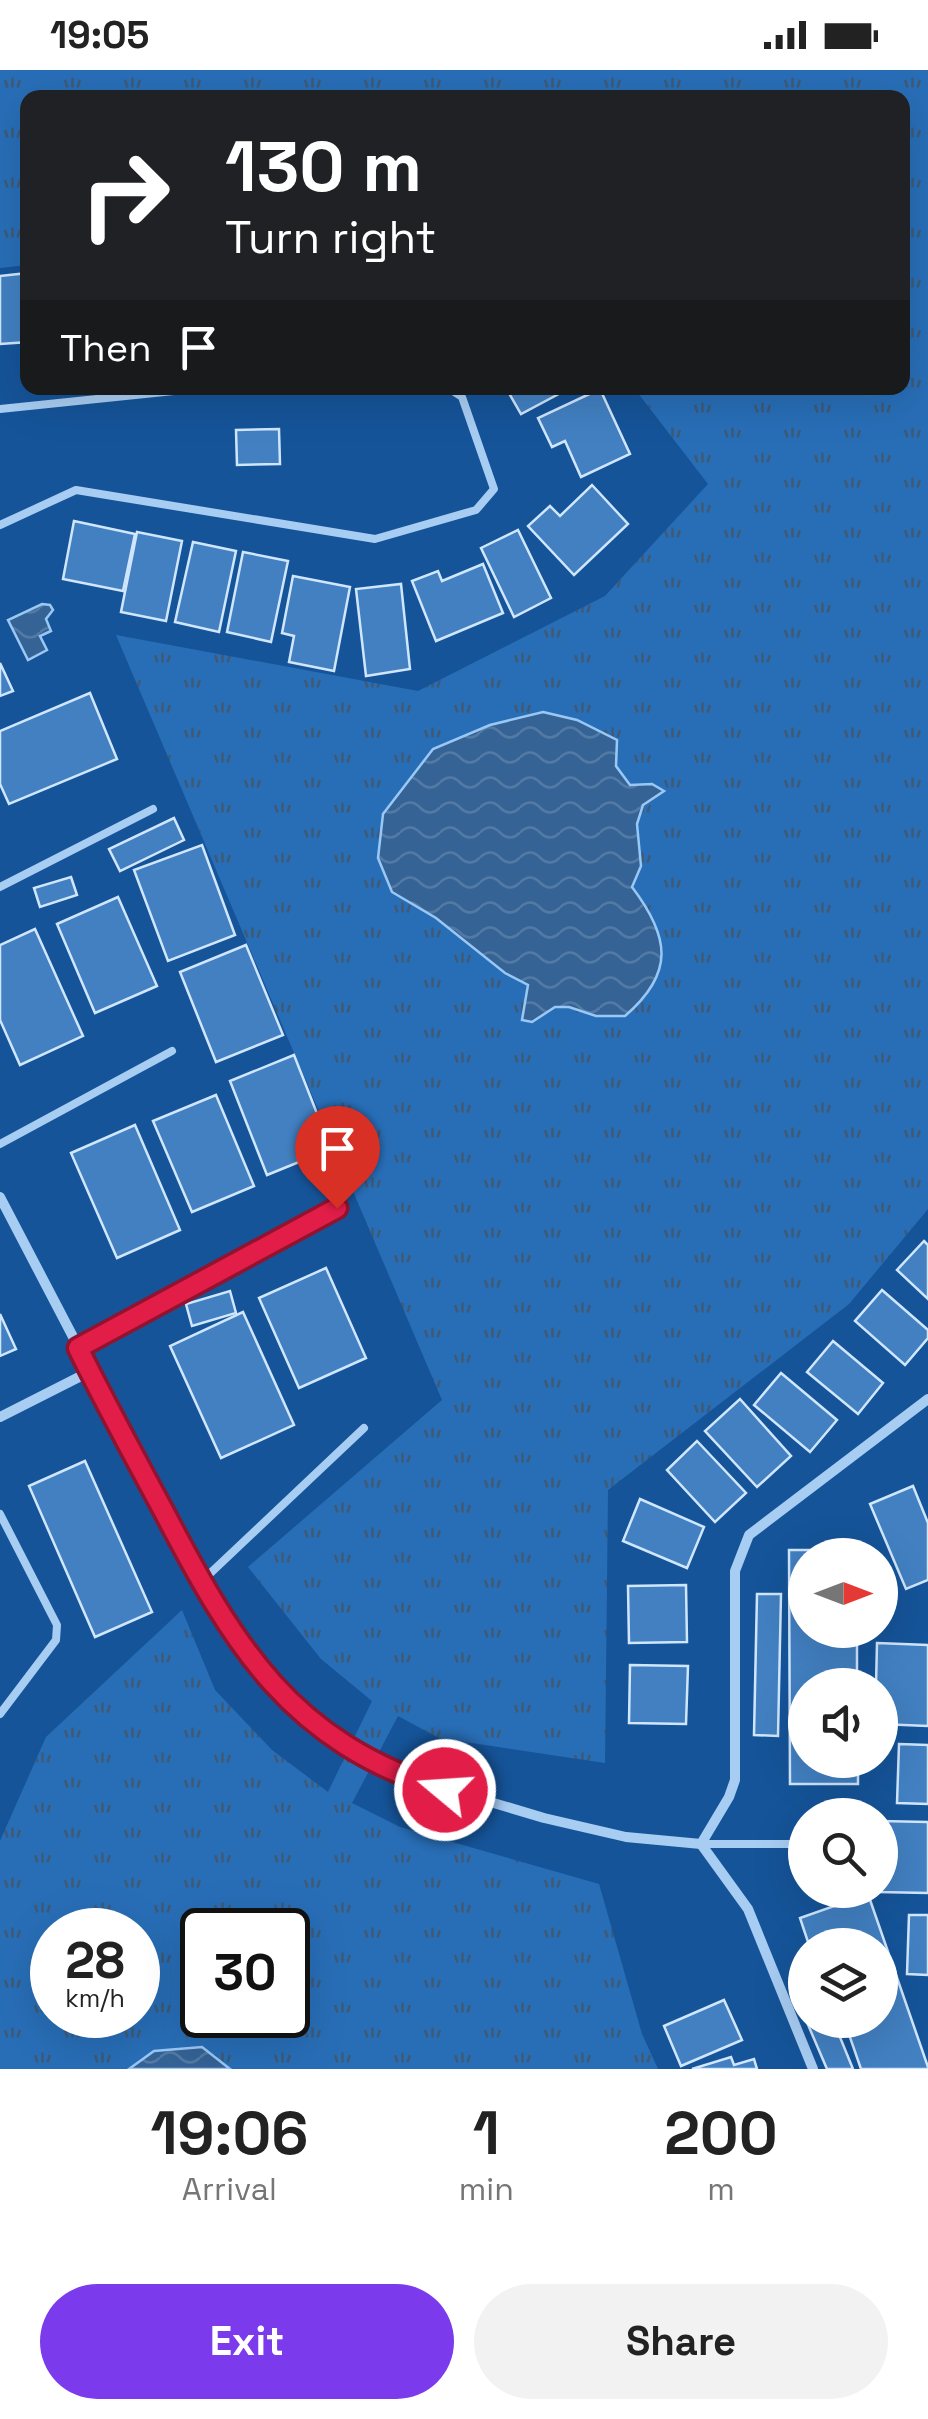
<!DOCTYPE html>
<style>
:root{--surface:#fff;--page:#f2f2f2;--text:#222;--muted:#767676;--accent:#7c3aed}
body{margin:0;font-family:"Space Grotesk",sans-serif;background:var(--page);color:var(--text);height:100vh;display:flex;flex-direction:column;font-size:38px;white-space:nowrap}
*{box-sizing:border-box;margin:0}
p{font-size:32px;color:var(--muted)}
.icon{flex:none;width:55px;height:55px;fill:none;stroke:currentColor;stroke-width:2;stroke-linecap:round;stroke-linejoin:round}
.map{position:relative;height:1999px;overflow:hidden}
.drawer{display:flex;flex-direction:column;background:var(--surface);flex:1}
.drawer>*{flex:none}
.banner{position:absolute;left:20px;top:20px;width:890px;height:305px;border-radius:20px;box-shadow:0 10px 40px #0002;background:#202124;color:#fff;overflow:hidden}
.needle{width:65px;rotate:90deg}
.controls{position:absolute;left:788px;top:1468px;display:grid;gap:20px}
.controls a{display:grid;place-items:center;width:110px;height:110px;border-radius:50%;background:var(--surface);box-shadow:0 10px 40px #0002;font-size:50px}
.speed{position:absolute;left:30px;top:1838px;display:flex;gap:20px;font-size:50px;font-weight:700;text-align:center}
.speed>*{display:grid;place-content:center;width:130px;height:130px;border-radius:50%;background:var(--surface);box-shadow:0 10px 40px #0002;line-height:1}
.speed small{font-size:25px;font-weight:400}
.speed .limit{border:5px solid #111;border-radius:15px;background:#fff;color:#111}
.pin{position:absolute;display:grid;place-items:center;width:85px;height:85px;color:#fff;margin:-102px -42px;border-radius:50% 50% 50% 0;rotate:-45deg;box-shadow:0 0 10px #0007}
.pin .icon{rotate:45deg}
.me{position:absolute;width:110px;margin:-55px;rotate:288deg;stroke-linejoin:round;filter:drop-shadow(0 0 8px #0008)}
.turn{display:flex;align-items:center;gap:35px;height:210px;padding:0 40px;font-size:45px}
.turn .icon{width:130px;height:130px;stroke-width:2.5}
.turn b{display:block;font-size:70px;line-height:85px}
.then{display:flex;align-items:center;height:95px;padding:0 40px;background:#0003;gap:20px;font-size:38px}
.eta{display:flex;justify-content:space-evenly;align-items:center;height:170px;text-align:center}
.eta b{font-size:60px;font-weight:600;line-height:70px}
.button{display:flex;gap:20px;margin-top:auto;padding:20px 40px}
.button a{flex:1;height:115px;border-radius:60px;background:var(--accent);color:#fff;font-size:40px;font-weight:600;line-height:115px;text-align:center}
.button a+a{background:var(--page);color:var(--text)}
.status{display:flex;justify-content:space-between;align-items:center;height:70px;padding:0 50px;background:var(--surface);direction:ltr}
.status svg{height:28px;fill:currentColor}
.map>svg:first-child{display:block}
.grass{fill:url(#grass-tufts);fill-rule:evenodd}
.water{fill:url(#water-waves);stroke:#9ac8f5;stroke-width:2.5}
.building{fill:#4280c2;stroke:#d0e6fd;stroke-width:2.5}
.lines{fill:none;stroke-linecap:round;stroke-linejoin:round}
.service{stroke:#a8cdf3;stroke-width:8}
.minor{stroke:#a8cdf3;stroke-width:10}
.route-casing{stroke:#92132f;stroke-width:25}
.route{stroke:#e11d48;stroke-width:18}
</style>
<div class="status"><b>19:05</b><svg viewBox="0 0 49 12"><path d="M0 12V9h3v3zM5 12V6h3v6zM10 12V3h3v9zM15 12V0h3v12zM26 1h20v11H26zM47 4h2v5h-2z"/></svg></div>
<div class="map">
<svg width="928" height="1999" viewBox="0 0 928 1999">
<defs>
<pattern id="grass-tufts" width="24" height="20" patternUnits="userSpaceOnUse" patternTransform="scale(2.5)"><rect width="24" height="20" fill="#286eb7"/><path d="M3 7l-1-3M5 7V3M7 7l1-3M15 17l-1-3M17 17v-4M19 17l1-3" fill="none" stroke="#3e5a77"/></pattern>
<pattern id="water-waves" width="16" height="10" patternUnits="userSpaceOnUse" patternTransform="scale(2.5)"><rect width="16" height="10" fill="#356395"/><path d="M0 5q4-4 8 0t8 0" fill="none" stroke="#537aa5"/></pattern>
</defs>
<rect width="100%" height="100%" fill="#155499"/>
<path class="grass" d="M0,0H928V1139L849,1234L608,1420L605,1693L439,1668L398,1646L352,1733L400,1757L599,1814L642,1964L658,1999H0V1771L46,1667L182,1540L215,1620L272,1680L328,1722L372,1631L321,1589L248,1497L442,1330L116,565L418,621L605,526L708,414L634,318H902V28H28L27,195L0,198ZM52,1860H138V1945H52ZM202,1860H288V1945H202Z"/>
<g class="water">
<polygon points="42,534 50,535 53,540 46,549 51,561 40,566 47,580 28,590 8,550"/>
<path d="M543,642L577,650L617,670L616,696L630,715L652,714L664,721L643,735L637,754L641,796L632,817C670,867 675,903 625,946H596L569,937H555L532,952L522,950L528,915L505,903L436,848L392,822L378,788L383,744L433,679L490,655Z"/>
<polygon points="202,1977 230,1999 129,1999 154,1981"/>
</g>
<g class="building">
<polygon points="28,203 28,272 0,274 0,206"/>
<polygon points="506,318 570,318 521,344"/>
<polygon points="600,319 630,384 581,407 565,371 552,377 538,348"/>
<polygon points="279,359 280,394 237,395 236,360"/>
<polygon points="592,415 628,454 574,505 528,456 550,436 560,446"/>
<polygon points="74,451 135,464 123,521 63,509"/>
<polygon points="518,460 551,528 514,547 481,478"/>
<polygon points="137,462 182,471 166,551 121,542"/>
<polygon points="193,472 236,481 219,562 175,552"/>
<polygon points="243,482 288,491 271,572 227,562"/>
<polygon points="483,494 503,543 436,571 412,511 438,501 442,511"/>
<polygon points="293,506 350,517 334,601 289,592 294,566 282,563"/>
<polygon points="401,514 410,599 366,606 356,519"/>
<polygon points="0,593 13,621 0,626"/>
<polygon points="90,623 117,689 9,734 0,714 0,661"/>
<polygon points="174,748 184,770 120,801 109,779"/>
<polygon points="202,775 235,865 168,891 134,800"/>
<polygon points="71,807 77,825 40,837 34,818"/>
<polygon points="118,827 157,916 95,943 57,854"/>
<polygon points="35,859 83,966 20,995 0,950 0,875"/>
<polygon points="246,875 283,965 216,992 180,902"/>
<polygon points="294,985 331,1079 267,1105 230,1011"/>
<polygon points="216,1025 254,1116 192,1142 153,1051"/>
<polygon points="135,1055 180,1160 117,1188 71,1083"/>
<polygon points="924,1171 928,1175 928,1229 897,1200"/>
<polygon points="326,1198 366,1288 299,1318 259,1228"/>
<polygon points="882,1220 928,1260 928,1268 905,1295 855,1251"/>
<polygon points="230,1221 236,1243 192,1256 186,1234"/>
<polygon points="243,1242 294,1355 221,1388 170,1276"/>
<polygon points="0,1244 16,1279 0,1286"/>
<polygon points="833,1271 883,1313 858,1344 807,1302"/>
<polygon points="781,1303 837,1350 810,1382 754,1335"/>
<polygon points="740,1329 791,1386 757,1417 705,1361"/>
<polygon points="697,1371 746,1423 715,1452 667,1400"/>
<polygon points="85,1391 152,1542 95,1567 29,1416"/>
<polygon points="913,1416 928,1453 928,1510 906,1519 870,1434"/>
<polygon points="640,1429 704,1457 687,1498 623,1471"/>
<polygon points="789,1480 858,1480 858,1485 805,1485 805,1560 857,1560 857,1615 805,1615 805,1690 858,1690 858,1714 790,1714"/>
<polygon points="686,1515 687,1572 629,1573 628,1516"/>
<polygon points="757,1524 781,1524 778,1666 754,1665"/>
<polygon points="877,1573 928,1575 928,1656 880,1654 880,1615 876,1615"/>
<polygon points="630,1595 688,1596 686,1654 629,1653"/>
<polygon points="899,1674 928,1675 928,1734 897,1733"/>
<polygon points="880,1751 928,1752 928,1823 878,1822"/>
<polygon points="868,1824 928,1997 928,1999 861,1999 844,1950 880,1950 880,1875 809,1875 800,1848"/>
<polygon points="909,1845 928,1845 928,1905 907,1904"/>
<polygon points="805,1915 805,1947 793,1919"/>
<polygon points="724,1930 742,1970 681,1996 664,1956"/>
<polygon points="806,1950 833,1950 853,1999 827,1999"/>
<polygon points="731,1987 734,1995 754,1989 757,1999 692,1999"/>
</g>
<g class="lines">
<g class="service">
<polyline points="0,339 203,318"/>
<polyline points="0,455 76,420 375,469 476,440 494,419 462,327 448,318"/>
<polyline points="0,817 153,739"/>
<polyline points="0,1074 172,981"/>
<polyline points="77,1278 337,1139"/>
<polyline points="0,1444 57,1555 56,1570 0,1644"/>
<polyline points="201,1512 364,1358"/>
<polyline points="701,1774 805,1774"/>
</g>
<g class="minor">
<polyline points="0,1127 201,1512 242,1579 278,1622 311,1652 358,1683 400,1705 544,1748 626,1767 701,1774"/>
<polyline points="0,1347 89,1302"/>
<polyline points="813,1999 748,1839 701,1774 729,1727 735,1710 735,1501 749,1465 928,1329"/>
</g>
</g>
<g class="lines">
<defs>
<path id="route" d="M337,1138L78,1278C105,1333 134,1386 163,1440C234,1576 290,1672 445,1720"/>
</defs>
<use href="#route" class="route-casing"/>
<use href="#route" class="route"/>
</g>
</svg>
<div class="controls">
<a><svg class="needle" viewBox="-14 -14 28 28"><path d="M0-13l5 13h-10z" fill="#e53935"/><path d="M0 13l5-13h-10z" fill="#767676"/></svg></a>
<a><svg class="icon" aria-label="sound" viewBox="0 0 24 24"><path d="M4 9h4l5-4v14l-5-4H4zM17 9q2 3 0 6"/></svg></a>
<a><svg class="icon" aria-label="search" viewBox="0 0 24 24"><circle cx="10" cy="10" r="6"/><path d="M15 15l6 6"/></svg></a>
<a><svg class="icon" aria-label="layers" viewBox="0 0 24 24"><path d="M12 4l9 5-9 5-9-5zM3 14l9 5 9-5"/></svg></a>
</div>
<div class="speed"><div>28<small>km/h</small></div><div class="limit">30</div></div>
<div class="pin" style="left:337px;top:1138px;background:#d93025"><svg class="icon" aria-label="arrive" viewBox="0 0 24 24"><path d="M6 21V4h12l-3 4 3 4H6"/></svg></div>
<svg class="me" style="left:445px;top:1720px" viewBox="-20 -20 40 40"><circle r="17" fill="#e11d48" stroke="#fff" stroke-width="3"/><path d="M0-11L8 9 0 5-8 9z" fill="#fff"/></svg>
<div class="banner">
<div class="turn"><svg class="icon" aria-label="right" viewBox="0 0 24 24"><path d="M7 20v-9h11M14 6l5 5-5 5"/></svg><div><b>130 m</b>Turn right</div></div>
<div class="then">Then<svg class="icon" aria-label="arrive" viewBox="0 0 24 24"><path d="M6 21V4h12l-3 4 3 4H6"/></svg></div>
</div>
</div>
<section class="drawer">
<div class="eta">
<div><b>19:06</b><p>Arrival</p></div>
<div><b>1</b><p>min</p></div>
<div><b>200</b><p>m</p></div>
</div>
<div class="button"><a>Exit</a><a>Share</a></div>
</section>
